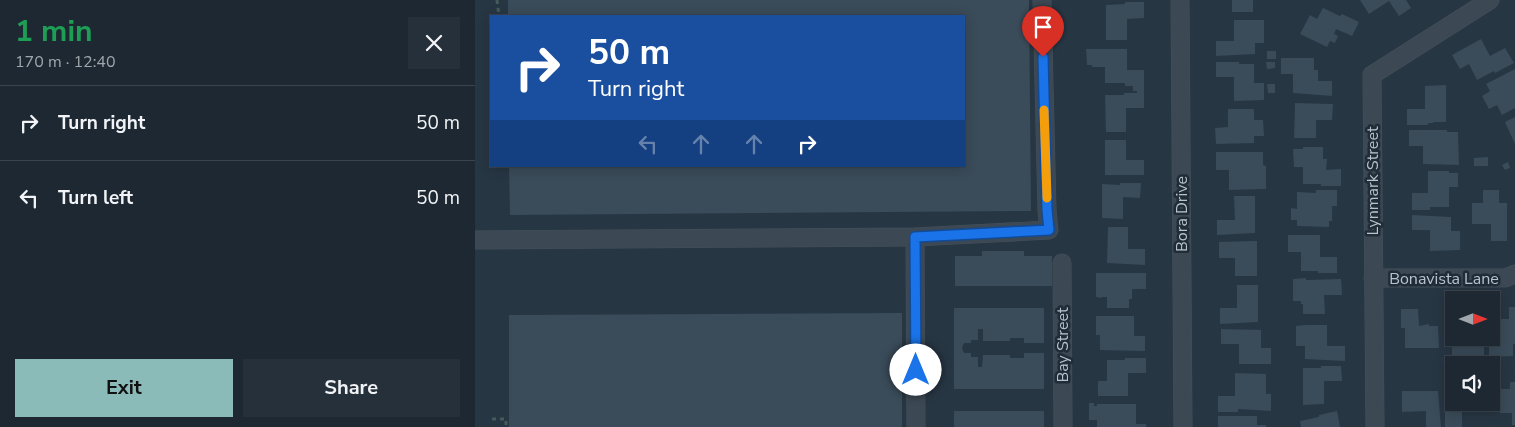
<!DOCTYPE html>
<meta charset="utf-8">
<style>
:root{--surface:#1d2832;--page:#25303a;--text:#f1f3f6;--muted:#a0a6ac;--line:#3b444d;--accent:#8bbbb9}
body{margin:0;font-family:"Nunito Sans",sans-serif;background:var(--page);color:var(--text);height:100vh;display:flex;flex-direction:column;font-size:19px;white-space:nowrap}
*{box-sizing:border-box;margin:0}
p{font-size:16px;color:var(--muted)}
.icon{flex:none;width:28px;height:28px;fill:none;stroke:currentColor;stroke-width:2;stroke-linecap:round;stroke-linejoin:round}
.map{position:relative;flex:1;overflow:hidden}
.side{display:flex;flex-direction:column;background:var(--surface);width:475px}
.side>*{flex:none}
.top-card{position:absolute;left:15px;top:15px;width:475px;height:152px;border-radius:0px;box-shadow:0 2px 12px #0003,0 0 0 1px var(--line);background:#1a4fa0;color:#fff;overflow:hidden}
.needle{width:32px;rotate:90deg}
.tools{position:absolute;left:970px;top:291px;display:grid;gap:10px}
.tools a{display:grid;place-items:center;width:55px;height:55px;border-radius:0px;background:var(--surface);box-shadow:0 2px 12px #0003,0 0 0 1px var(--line);font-size:25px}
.pin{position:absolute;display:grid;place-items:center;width:42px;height:42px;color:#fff;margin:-51px -21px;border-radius:50% 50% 50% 0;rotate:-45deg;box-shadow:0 0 5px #0007}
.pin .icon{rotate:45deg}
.me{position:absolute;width:55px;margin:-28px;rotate:0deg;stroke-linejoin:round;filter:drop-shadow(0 0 4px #0008)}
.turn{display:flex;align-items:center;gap:18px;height:105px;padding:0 15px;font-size:22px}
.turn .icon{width:65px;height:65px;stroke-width:2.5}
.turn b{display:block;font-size:35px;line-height:42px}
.lanes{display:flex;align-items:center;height:48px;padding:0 15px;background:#0003;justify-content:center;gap:25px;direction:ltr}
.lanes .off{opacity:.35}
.round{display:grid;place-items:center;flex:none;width:52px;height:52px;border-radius:0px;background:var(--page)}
.overview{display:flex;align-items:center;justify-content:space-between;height:85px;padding:0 15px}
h1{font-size:30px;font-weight:700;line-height:38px;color:#1e9e55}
.primary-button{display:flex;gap:10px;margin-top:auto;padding:10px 15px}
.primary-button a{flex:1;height:58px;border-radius:0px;background:var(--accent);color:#111;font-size:20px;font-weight:700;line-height:58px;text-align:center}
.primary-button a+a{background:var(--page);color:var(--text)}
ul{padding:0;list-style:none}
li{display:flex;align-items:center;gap:15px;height:75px;padding:0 15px;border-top:1px solid var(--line)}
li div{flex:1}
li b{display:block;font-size:19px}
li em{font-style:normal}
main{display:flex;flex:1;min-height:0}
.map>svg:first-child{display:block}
.building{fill:#3a4b59}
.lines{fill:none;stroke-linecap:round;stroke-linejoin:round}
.minor-casing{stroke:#45515c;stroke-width:19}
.path{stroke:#435b5b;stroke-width:3;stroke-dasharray:4 4;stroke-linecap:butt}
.minor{stroke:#3c4853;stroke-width:18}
.route-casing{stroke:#114b97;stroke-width:12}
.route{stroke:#1a73e8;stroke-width:9}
.slow{stroke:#f59e0b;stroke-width:9}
.labels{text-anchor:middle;stroke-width:5;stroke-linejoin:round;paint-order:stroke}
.street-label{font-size:16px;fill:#b9c3cc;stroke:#202d38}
</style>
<main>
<section class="side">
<div class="overview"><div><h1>1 min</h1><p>170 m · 12:40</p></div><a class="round"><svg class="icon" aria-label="close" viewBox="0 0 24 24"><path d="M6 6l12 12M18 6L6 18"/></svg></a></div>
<ul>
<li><svg class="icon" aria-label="right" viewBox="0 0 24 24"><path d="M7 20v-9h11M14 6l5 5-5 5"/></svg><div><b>Turn right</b></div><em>50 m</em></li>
<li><svg class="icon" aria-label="left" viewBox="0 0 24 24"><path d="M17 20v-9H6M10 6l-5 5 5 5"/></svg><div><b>Turn left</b></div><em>50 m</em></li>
</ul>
<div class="primary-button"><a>Exit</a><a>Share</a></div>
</section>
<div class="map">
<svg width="1040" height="427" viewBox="0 0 1040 427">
<rect width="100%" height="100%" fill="#273643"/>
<g class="building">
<polygon points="33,0 554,0 556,211 35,215 34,166 489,166 489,16 33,16"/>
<rect x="757" y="0" width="21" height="12"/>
<polygon points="885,0 931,0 936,8 924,16 914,1 894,14"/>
<polygon points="650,2 669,2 669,18 652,19 652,40 631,40 631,5 650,4"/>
<polygon points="848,8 865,16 867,14 884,22 877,36 861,29 859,34 863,36 860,43 855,41 852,47 825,34 835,15 842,19"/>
<polygon points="759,20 789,20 789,43 780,43 780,54 741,56 741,41 759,41"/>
<polygon points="1006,39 1015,56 1030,48 1039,63 1020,73 1019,71 1002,80 994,64 985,69 977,55"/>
<polygon points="611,49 652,49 652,70 669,70 669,108 651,108 651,132 631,132 630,95 649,95 649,93 662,93 662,91 658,91 658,86 650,86 650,83 630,83 630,67 617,67 617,65 612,65"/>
<rect x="792" y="51" width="9" height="8"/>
<polygon points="806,58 839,58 839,70 843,70 843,81 857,81 857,96 818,93 818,74 806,74"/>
<polygon points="741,62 764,62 764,64 779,64 779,83 789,83 789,100 759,101 759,77 741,77"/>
<polygon points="791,62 800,62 800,68 792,69"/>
<polygon points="1040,69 1040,108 1027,115 1022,105 1014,109 1007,96 1015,91 1011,84"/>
<polygon points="792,84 800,84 800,93 793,93"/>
<polygon points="971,85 971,122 958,122 958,123 953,123 953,125 932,125 932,109 950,109 950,86"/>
<polygon points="820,103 858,104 857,120 841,120 841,138 819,138"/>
<polygon points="753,109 779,109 779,120 788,120 789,136 779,136 779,143 741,144 740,128 753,127"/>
<polygon points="1040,117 1040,144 1030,122"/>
<polygon points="934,130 972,130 972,132 983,132 984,165 948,164 948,146 934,146"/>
<polygon points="630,140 651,140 651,160 669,160 669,175 630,175"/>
<polygon points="828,147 848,147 848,159 852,159 851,170 866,169 866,186 846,186 846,184 828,184 828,167 819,167 818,149 828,149"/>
<polygon points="741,152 788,152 788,165 791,166 791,189 754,190 754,170 741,170"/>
<polygon points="1013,157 1013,166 999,166 999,158"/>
<polygon points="1033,162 1035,168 1030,170 1027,165"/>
<polygon points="953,171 974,171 974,173 983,173 983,187 974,187 974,207 955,207 955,210 937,210 937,193 953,193"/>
<polygon points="645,183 666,183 665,198 648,197 648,219 627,218 627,184 645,185"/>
<polygon points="841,190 862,190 862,206 857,206 857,221 854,221 854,227 822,226 822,220 816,220 816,208 822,209 822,192 841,193"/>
<polygon points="1008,190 1024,190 1024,203 1032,203 1032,241 1016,241 1016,224 997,224 997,203 1008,203"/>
<polygon points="759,196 780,196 780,233 742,235 742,220 760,220"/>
<polygon points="937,215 976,217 976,231 985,231 985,250 955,251 955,230 937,230"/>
<polygon points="633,227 653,227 653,249 670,249 670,265 632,263"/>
<polygon points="813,235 845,235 845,257 862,257 862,273 843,273 843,271 826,271 826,252 813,252"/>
<polygon points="782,241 782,276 760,276 760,258 744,258 744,242"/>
<polygon points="507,251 549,251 549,256 577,256 577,286 480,286 480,256 507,256"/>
<polygon points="621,273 671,273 671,289 657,289 657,299 654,299 654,308 632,308 632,297 627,297 627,298 621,297"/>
<polygon points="831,278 831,280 866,279 867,295 849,295 850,314 828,314 828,304 826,304 826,301 818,301 818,279"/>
<polygon points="762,285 783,285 783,322 745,324 745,308 762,308"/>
<polygon points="1034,307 1040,307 1040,344 1038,344 1038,356 1014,357 1014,338 1016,338 1016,319 1034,319"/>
<polygon points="479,308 569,308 569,343 549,343 549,338 535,338 535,341 508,341 508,329 503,329 503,340 496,340 496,343 489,343 487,348 489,353 496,353 496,357 503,357 503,367 507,367 508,355 535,355 535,358 549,358 549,353 569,353 569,389 479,389"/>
<polygon points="926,309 943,309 944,326 954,324 954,326 963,326 964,348 930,348 930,328 926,328"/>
<polygon points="969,309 979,309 979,338 1009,338 1009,359 999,359 999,365 977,365 977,346 972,346 972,329 969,329"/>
<polygon points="427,313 427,427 34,427 34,315"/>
<polygon points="621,316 659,316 659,336 670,336 670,351 625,350 625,335 621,335"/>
<polygon points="830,325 852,325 852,346 870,346 870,361 830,359 830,346 821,346 821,326"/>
<polygon points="746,329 786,330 786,348 796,348 796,364 764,364 764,344 746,344"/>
<polygon points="650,358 671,358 671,373 653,373 653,396 623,396 623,381 632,381 632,360 650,360"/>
<polygon points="846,366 866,366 867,381 849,381 849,404 828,405 828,368 846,368"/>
<polygon points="760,373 791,374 791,394 796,394 796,411 763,409 763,412 743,412 743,396 760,396"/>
<polygon points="1035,382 1040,382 1040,425 1037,425 1037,413 1025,413 1025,409 1015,409 1016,389 1035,389"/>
<polygon points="927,391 963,391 966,427 951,427 951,411 927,412"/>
<polygon points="973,391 979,391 979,402 1007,402 1007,412 987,412 987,427 970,427 970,410 973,410"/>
<polygon points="614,403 619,403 619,406 622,406 622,404 661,404 661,424 671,424 671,427 622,427 622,420 614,420"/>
<rect x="479" y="411" width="90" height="16"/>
<polygon points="862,411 865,427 826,427 825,421 844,417 844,415"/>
<polygon points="743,416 782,416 782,425 791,425 791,427 743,427"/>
</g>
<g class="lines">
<defs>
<g id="minor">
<polyline points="705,0 708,427"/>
<polyline points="440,237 441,427"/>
<polyline points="0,240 440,237 574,230 572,210 567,0"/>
<polyline points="587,263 588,427"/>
<polyline points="898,278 1030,278 1040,274"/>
<polyline points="900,427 897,75 1015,0"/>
</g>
</defs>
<use href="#minor" class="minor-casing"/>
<g class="path">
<polyline points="22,0 24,16"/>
<polyline points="14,17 16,17"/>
<polyline points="17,419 31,419 31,427"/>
</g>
<use href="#minor" class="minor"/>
</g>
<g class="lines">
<defs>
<polyline id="route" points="441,370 440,237 574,230 572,210 568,57"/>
</defs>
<use href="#route" class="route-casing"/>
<use href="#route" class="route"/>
<polyline class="slow" points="569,110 572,198"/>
</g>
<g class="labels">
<g class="street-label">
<text transform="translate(897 181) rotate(-90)" y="6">Lynmark Street</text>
<text transform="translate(706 214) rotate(-90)" y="6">Bora Drive</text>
<text x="969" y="284">Bonavista Lane</text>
<text transform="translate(587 345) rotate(-90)" y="6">Bay Street</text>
</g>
</g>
</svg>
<div class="tools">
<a><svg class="needle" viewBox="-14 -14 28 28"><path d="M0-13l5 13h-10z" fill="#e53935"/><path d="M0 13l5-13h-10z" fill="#a0a6ac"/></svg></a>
<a><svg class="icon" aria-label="sound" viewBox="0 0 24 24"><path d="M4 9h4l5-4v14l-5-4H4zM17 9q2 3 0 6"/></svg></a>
</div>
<div class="pin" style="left:568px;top:57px;background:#d93025"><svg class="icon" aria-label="arrive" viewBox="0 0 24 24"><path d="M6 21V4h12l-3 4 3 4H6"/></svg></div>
<svg class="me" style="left:441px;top:370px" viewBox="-20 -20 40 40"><circle r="19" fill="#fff"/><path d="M0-13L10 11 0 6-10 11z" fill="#1a73e8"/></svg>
<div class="top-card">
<div class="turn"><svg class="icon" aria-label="right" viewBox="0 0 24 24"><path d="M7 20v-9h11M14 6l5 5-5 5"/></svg><div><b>50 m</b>Turn right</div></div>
<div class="lanes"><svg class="icon off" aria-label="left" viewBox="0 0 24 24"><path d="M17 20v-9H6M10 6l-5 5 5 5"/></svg><svg class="icon off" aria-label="ahead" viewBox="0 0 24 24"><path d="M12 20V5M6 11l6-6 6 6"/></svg><svg class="icon off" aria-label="ahead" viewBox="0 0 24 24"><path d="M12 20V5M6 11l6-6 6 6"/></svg><svg class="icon" aria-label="right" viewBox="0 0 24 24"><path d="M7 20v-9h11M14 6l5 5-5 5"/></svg></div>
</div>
</div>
</main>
